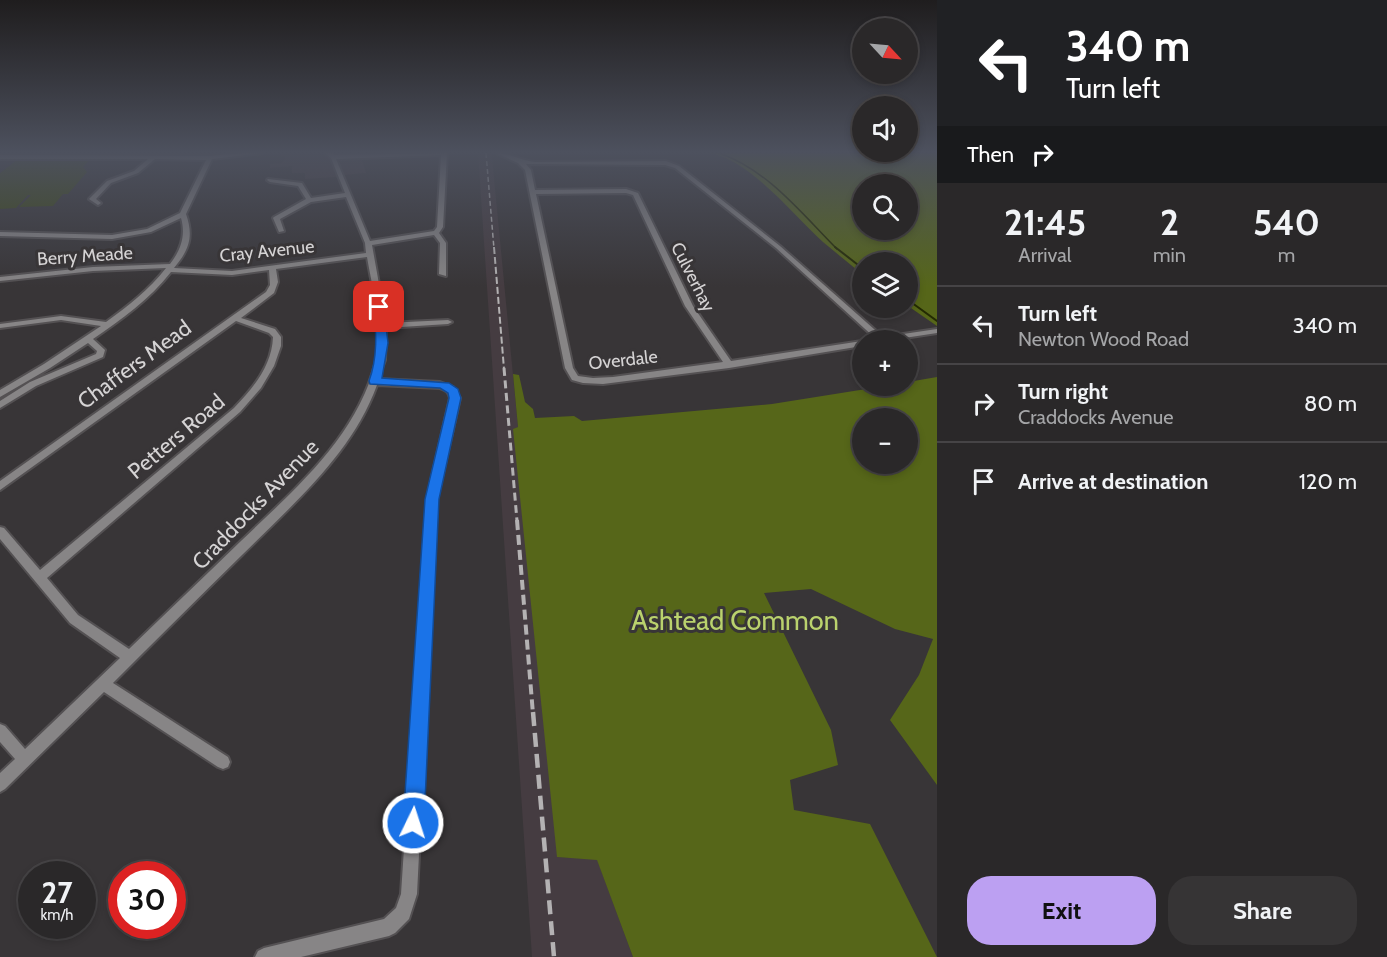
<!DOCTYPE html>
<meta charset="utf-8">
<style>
:root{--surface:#2a2829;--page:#363435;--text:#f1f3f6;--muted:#a5a6a8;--line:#464446;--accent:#bca0f2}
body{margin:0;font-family:Cabin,sans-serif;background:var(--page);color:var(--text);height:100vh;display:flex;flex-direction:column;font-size:22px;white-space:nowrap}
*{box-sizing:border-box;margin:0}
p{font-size:20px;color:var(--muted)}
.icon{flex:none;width:33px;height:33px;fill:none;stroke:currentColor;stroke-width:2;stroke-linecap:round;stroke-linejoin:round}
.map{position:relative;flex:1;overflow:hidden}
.details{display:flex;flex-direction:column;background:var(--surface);width:450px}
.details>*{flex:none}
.hud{background:#202124;color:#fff;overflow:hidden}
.needle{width:39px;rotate:116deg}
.buttons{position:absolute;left:852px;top:18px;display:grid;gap:12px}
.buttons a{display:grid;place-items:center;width:66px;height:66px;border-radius:50%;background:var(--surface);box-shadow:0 3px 9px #0003,0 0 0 2px var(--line);font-size:30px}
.speed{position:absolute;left:18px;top:861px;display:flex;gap:12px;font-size:30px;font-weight:700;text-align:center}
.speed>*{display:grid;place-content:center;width:78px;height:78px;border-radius:50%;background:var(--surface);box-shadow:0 3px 9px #0003,0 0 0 2px var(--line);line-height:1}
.speed small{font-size:15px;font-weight:400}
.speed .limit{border:9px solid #d22;background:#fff;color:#111}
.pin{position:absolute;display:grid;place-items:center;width:51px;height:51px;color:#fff;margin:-26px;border-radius:12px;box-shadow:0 3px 9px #0006}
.me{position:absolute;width:66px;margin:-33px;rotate:4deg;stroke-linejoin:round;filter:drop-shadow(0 0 4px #0008)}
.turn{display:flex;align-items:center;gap:21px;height:126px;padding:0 30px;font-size:27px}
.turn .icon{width:78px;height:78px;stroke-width:2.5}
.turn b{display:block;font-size:42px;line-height:51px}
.then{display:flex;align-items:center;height:57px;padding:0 30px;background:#0003;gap:12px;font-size:22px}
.eta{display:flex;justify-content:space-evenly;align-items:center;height:102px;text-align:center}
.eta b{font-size:36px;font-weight:800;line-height:42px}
.primary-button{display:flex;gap:12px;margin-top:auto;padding:12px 30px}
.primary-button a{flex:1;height:69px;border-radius:24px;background:var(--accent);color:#111;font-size:24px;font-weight:800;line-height:69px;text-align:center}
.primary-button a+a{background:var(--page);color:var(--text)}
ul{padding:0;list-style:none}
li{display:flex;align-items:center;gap:18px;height:78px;padding:0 30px;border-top:2px solid var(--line)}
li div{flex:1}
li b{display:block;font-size:22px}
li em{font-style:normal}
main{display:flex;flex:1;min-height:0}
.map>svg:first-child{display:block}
.built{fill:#453c41}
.green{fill:#3c4713}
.forest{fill:#566619;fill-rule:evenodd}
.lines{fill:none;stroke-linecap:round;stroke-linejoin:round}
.stream-far1{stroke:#232a03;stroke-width:1.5}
.stream{stroke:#232a03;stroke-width:2}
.minor-casing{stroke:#545153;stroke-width:4}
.minor{fill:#878586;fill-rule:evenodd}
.rail-far4{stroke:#b4b2b3;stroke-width:1.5;stroke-dasharray:5 3;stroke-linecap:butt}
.rail-far3{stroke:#b4b2b3;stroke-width:2;stroke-dasharray:7 3;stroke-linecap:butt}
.rail-far2{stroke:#b4b2b3;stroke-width:3;stroke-dasharray:8 4.5;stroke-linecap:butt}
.rail-far1{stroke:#b4b2b3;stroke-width:4;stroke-dasharray:10 5;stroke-linecap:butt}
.rail{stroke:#b4b2b3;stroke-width:4.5;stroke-dasharray:14 7;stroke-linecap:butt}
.route{fill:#1a73e8;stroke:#114b97;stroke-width:1.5}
.labels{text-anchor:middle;stroke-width:6;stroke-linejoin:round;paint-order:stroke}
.far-street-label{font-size:18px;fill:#d5d3d4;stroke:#383537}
.street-label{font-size:22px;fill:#d5d3d4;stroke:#383537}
.near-park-label{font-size:27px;fill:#bad26d;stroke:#383537}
</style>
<main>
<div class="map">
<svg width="937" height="957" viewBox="0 0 937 957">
<rect width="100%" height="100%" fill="#383537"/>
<g class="built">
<polygon points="281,153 327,155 338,177 305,179 305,173 292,173 292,166 270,168 270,164 282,163 286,156 281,156"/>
<polygon points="478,153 492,153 492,157 518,427 514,429 558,857 597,859 633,957 532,957"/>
<polygon points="361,156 366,173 344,175 341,173 336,158"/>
</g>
<polygon class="green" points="21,157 90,159 83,167 87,172 68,194 63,194 53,206 19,207 31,195 28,195 16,208 0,209 0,173"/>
<g class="forest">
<path d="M708,153H937V326L908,306V262H862V274C849,263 836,253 823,242C794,216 748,157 708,153ZM862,184H908V230H862Z"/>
<path d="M513,374L519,375L525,402L533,409L535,418L574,416L582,421L772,404L885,386H908V382L937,377V785L890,720L919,675L933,639L895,629L811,589L764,593L831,730L838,765L790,780L794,810L870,824L937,957H633L597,860L557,857L513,429L518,427ZM908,418V464H862V418Z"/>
</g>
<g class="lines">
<path class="stream-far1" d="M719,153C768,170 801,213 837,249"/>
<g class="stream">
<polyline points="835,247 862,268"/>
<polyline points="908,300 937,321"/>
</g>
<defs>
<g id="minor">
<path d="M242,153H262L212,159L186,214C194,237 189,250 174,268L232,271L366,253L365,243L346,197L311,202L280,219L284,231L279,232L273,218L274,217L306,199L298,186L270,182L267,180L268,179L302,183L311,198L345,193L331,158L325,153H332L334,155L447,153L443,227L439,233L446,243V276L439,274L440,243L434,235L372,245L386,323L448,320L452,322L448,324L386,328L385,360L378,379L440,382L453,387L460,398L437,499L417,894L409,919L395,933L389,936L301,957H255L258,951L264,948L384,919L396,908L401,894L427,499L450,398C449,392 446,390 440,388L377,385C352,454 293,504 242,555C199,597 156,640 113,683L228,757L230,762L228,767L223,769L218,767L104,692L5,789L0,792V773L15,759L0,742V724L5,726L25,749L120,658L70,623L0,539V527L4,528L40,570L234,408C253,388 272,366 273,337L269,333L236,321L0,490V481L266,292L270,285L269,270L232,275L171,272C150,299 121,320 93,339L105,350L103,357L36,386L0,408V401L30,382L96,354L97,351L88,343L50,368L0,397V390L44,364L101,326L61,320L0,328V324L61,316L106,322C128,306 149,290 166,268L93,271L0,281V277L93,267L170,264C181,250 186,235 181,218L151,232L112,239L0,236V232L112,235L147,229L180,213L206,160L155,159L138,173L111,183L96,199L101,203L98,205L89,199L107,181L134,171L148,159H0V155L210,156ZM441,155L437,227L434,231L370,241L336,159ZM367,257C372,287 384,332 376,361C357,437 295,489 241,541C204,577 166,613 129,649L78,615L47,578L240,412L261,388L274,366L281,346V337L275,329L241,318L274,293L278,282L276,269Z"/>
<path d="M496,153C509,153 522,161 535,162L666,161L679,166L780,246L883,337L937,329V333L891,340H874L875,338L776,248L675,168L665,165L526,164L531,170L535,190L626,189L638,193L693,306L731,361L862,341V346L729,368L603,384L583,383L572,380L565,368L525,170L518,163ZM626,193L633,195L685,306L723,362L613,377L593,378L578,376L573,368L536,194Z"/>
</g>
</defs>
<use href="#minor" class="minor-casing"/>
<use href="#minor" class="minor"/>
<polyline class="rail-far4" points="486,153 494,249"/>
<polyline class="rail-far3" points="494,247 504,369"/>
<polyline class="rail-far2" points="504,368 517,521"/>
<polyline class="rail-far1" points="517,520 533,714"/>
<polyline class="rail" points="533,712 554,957"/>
</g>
<linearGradient id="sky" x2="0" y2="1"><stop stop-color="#1f1d1e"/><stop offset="0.53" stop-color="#4d515e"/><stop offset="1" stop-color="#4d515e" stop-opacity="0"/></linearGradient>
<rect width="937" height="287" fill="url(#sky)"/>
<path class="route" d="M379,304L384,307L388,343L382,378L449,383L458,389L461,398L439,499L424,823L421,830L413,833L406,830L403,823L425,499L449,398L448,393L440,388L370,384L369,381C378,356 376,333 374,307Z"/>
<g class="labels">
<g class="far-street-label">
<text transform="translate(267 251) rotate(-6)" y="6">Cray Avenue</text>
<text transform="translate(85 256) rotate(-4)" y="6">Berry Meade</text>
<text transform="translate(693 277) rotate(63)" y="6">Culverhay</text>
<text transform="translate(623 360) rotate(-6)" y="6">Overdale</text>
</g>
<g class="street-label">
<text transform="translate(134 364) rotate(-36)" y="8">Chaffers Mead</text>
<text transform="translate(176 436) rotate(-40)" y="8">Petters Road</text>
<text transform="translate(255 504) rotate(-46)" y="8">Craddocks Avenue</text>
</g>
<g class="near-park-label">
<text x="735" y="630">Ashtead Common</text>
</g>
</g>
</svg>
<div class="buttons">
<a><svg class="needle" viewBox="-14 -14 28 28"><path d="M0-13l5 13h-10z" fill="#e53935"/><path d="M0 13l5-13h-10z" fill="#a5a6a8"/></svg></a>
<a><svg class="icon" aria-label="sound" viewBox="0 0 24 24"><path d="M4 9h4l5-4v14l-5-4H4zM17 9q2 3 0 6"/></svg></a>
<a><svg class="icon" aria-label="search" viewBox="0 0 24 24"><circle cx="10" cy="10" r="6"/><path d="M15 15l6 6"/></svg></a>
<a><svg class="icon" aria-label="layers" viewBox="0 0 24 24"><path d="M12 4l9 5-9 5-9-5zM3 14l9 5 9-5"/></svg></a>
<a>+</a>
<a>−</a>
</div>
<div class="speed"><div>27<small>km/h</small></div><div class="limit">30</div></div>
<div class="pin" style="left:379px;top:307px;background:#d93025"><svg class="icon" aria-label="arrive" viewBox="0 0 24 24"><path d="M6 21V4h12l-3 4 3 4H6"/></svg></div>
<svg class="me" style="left:413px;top:823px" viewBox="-20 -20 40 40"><circle r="17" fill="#1a73e8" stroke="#fff" stroke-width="3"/><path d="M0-11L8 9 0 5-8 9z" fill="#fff"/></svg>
</div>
<section class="details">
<div class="hud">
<div class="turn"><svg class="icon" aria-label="left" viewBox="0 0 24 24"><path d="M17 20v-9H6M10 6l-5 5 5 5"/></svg><div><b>340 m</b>Turn left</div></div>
<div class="then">Then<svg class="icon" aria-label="right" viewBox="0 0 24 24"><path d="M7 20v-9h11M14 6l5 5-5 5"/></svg></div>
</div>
<div class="eta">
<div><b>21:45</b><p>Arrival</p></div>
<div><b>2</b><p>min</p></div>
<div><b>540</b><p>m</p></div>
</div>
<ul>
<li><svg class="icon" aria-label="left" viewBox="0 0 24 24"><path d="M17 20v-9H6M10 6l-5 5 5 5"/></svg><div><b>Turn left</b><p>Newton Wood Road</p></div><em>340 m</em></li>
<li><svg class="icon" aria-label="right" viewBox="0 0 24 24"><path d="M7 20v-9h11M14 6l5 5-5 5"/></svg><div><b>Turn right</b><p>Craddocks Avenue</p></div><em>80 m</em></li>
<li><svg class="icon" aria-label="arrive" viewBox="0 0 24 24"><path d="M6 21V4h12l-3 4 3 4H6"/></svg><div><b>Arrive at destination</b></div><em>120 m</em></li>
</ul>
<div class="primary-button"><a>Exit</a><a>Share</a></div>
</section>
</main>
